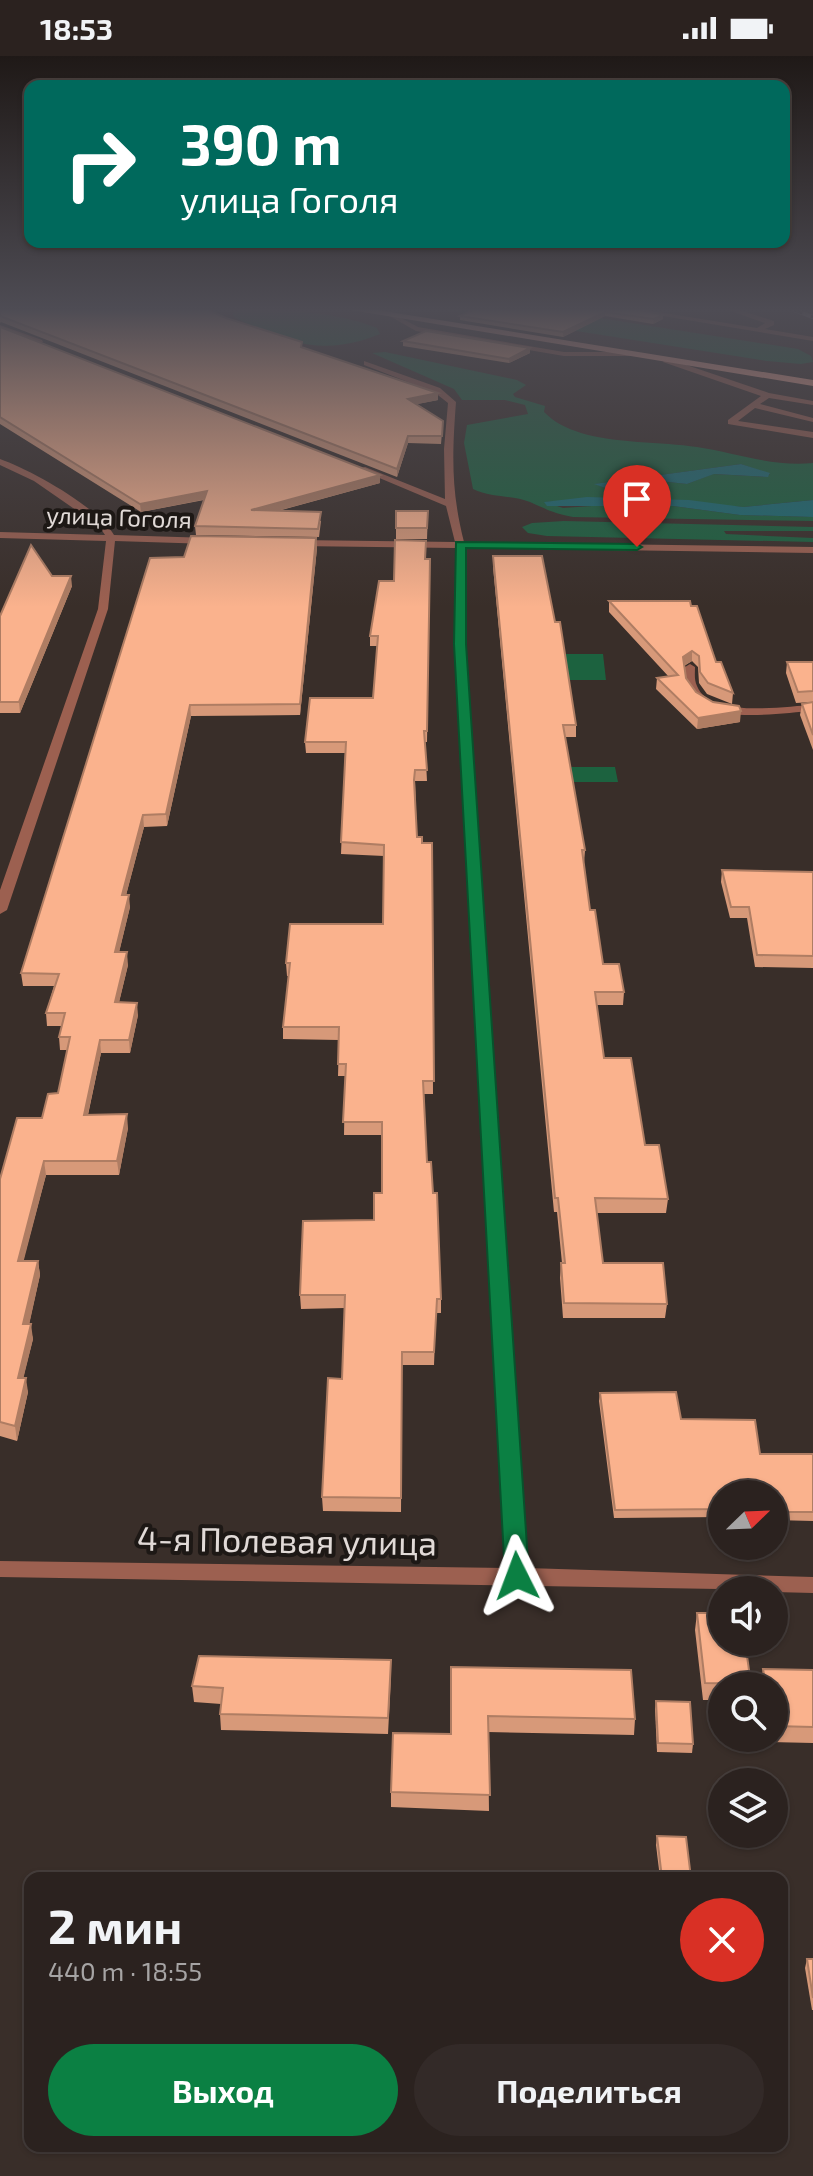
<!DOCTYPE html>
<html lang="ru">
<meta charset="utf-8">
<style>
:root{--surface:#2b221f;--page:#332a28;--text:#f1f3f6;--muted:#a6a4a4;--line:#473f3d;--accent:#0b8043}
body{margin:0;font-family:"Exo 2",sans-serif;background:var(--page);color:var(--text);height:100vh;display:flex;flex-direction:column;font-size:30px;white-space:nowrap}
*{box-sizing:border-box;margin:0}
p{font-size:26px;color:var(--muted)}
.icon{flex:none;width:44px;height:44px;fill:none;stroke:currentColor;stroke-width:2;stroke-linecap:round;stroke-linejoin:round}
.map{position:relative;flex:1;overflow:hidden}
.panel{position:absolute;left:24px;top:1816px;width:764px;height:280px;display:flex;flex-direction:column;background:var(--surface);border-radius:16px;box-shadow:0 2px 6px #0004,0 0 0 2px var(--line)}
.panel>*{flex:none}
.hud{position:absolute;left:24px;top:24px;width:766px;height:168px;border-radius:16px;box-shadow:0 2px 6px #0004,0 0 0 2px var(--line);background:#00695c;color:#fff;overflow:hidden}
.needle{width:52px;rotate:67deg}
.tools{position:absolute;left:708px;top:1424px;display:grid;gap:16px}
.tools a{display:grid;place-items:center;width:80px;height:80px;border-radius:50%;background:var(--surface);box-shadow:0 2px 6px #0004,0 0 0 2px var(--line);font-size:40px}
.pin{position:absolute;display:grid;place-items:center;width:68px;height:68px;color:#fff;margin:-82px -34px;border-radius:50% 50% 50% 0;rotate:-45deg;box-shadow:0 0 8px #0007}
.pin .icon{rotate:45deg}
.me{position:absolute;width:88px;margin:-44px;rotate:357deg;stroke-linejoin:round;filter:drop-shadow(0 0 6px #0008)}
.turn{display:flex;align-items:center;gap:28px;height:168px;padding:0 24px;font-size:36px}
.turn .icon{width:104px;height:104px;stroke-width:2.5}
.turn b{display:block;font-size:56px;line-height:68px}
.round{display:grid;place-items:center;flex:none;width:84px;height:84px;border-radius:42px;background:var(--page)}
.head{display:flex;align-items:center;justify-content:space-between;height:136px;padding:0 24px}
h1{font-size:48px;font-weight:700;line-height:60px}
.button{display:flex;gap:16px;margin-top:auto;padding:16px 24px}
.button a{flex:1;height:92px;border-radius:48px;background:var(--accent);color:#fff;font-size:32px;font-weight:700;line-height:92px;text-align:center}
.button a+a{background:var(--page);color:var(--text)}
.status{display:flex;justify-content:space-between;align-items:center;height:56px;padding:0 40px;background:var(--surface);direction:ltr}
.status svg{height:22px;fill:currentColor}
.map>svg:first-child{display:block}
.green{fill:#1c623f;fill-rule:evenodd}
.water{fill:#1c6c72}
.lines{fill:none;stroke-linecap:round;stroke-linejoin:round}
.service{fill:#9c6050;fill-rule:evenodd}
.minor{fill:#9c6050;fill-rule:evenodd}
.trunk{fill:#f8a892;fill-rule:evenodd}
.rail-casing{stroke:#bfb7b4;stroke-width:4}
.rail{stroke:#1d1815;stroke-width:3;stroke-dasharray:9;stroke-linecap:butt}
.wall{fill:#d79979}
.shaded-wall{fill:#af7d63}
.building{fill:#fab28d;stroke:#af7d63;stroke-width:2}
.route{fill:#0b8043;stroke:#07532c;stroke-width:2}
.labels{text-anchor:middle;stroke-width:8;stroke-linejoin:round;paint-order:stroke}
.far-street-label{font-size:24px;fill:#e1dad7;stroke:#1d1815}
.near-street-label{font-size:34px;fill:#e1dad7;stroke:#1d1815}
</style>
<div class="status"><b>18:53</b><svg viewBox="0 0 49 12"><path d="M0 12V9h3v3zM5 12V6h3v6zM10 12V3h3v9zM15 12V0h3v12zM26 1h20v11H26zM47 4h2v5h-2z"/></svg></div>
<div class="map">
<svg width="813" height="2120" viewBox="0 0 813 2120">
<rect width="100%" height="100%" fill="#392e29"/>
<g class="green">
<path d="M239,254C285,254 334,255 377,272L380,278C325,301 284,287 234,261L232,257Z"/>
<polygon points="443,254 549,254 798,293 811,300 813,306 801,308 767,305"/>
<path d="M385,296L517,324L526,329L513,338L515,341L545,350L544,356C555,367 566,372 581,377C613,387 662,386 697,391C737,397 772,411 813,407V444L743,451L624,442L545,446L563,452L606,449L673,450L740,459L813,461V465L573,461C553,457 548,454 530,446C512,439 492,442 473,433L464,387L467,369L528,358L525,349L505,344H462L454,333L372,297ZM741,408L770,418L767,421L713,418L687,428L659,425L622,428L608,433L595,428Z"/>
<polygon points="564,465 813,471 813,475 724,475 726,478 813,482 813,486 547,480 528,477 522,471 532,467"/>
<polygon points="561,598 603,598 606,624 558,624"/>
<polygon points="571,711 615,711 618,726 573,726"/>
</g>
<g class="water">
<polygon points="741,408 770,417 768,421 714,418 687,428 659,425 622,428 608,433 594,428"/>
<polygon points="587,441 689,444 743,451 813,444 813,461 740,459 673,450 547,450 544,446"/>
</g>
<g class="lines">
<g class="service">
<polygon points="627,254 646,254 757,272 765,267 728,254 739,254 774,265 774,269 765,273 813,281 813,285"/>
<polygon points="388,255 418,271 564,296 634,296 638,298 634,300 564,300 416,275 386,258"/>
<polygon points="666,302 769,337 813,345 813,349 769,342 760,348 813,362 813,366 755,352 738,365 813,376 813,382 728,368 728,364 761,340 663,306"/>
<path d="M690,608L695,611C695,617 694,624 697,630C710,663 785,650 813,649V655C771,657 682,676 685,611Z"/>
</g>
<g class="minor">
<polygon points="0,269 42,284 43,286 36,288 0,273"/>
<path d="M364,305L440,332L456,346C452,399 451,435 464,486L813,491V497L465,492V588L527,1512L813,1521V1537L774,1536V1534L0,1521V1505L506,1512L455,588V492L297,490L292,487L297,484L455,486L446,450L358,413L365,411L445,443L444,393L448,347L434,336L364,309Z"/>
<path d="M0,403C31,414 98,451 114,479L210,482L215,485L210,488L115,485L108,553L7,854L0,858V834L98,553L106,485L0,482V476L105,479L99,470L34,425L0,409Z"/>
</g>
<polygon class="trunk" points="351,254 377,254 813,324 813,330"/>
<defs>
<polyline id="rail" points="794,254 813,261"/>
</defs>
<use href="#rail" class="rail-casing"/>
<use href="#rail" class="rail"/>
</g>
<g class="wall">
<polygon points="0,254 302,291 438,344 417,348 443,365 441,388 408,387 397,421 1,266 0,267"/>
<polygon points="639,254 663,263 653,268 605,260 563,281 460,264 460,260"/>
<polygon points="0,271 380,419 380,427 278,455 321,465 319,481 196,479 195,470 204,444 141,456 0,368"/>
<polygon points="403,285 530,297 509,307 403,290"/>
<polygon points="396,455 428,455 427,483 396,483"/>
<polygon points="316,482 317,492 300,659 191,660 167,770 144,771 126,839 130,851 119,896 128,909 119,946 138,959 130,997 101,997 88,1059 128,1072 119,1119 46,1119 23,1205 38,1205 40,1219 29,1268 33,1283 23,1322 28,1336 17,1385 0,1380 0,1123 42,1062 58,1037 67,994 60,994 59,981 62,970 47,970 46,957 54,930 23,930 21,917 184,501"/>
<polygon points="493,500 576,669 576,681 565,681 585,794 584,807 590,854 603,908 624,936 623,949 596,949 604,1002 645,1089 668,1143 666,1157 597,1157 603,1207 667,1248 665,1262 563,1262 560,1222 561,1207 562,1207 557,1156 554,1156 493,511"/>
<polygon points="425,503 430,503 427,686 425,686 427,725 415,725 417,781 422,787 432,787 433,1038 424,1038 427,1106 433,1137 441,1243 441,1257 436,1257 434,1309 402,1309 401,1456 323,1455 322,1441 342,1323 345,1252 301,1253 300,1239 374,1164 382,1137 382,1079 344,1079 345,1020 338,1020 339,984 283,983 283,971 289,920 287,920 286,907 383,868 384,800 341,798 345,697 306,697 305,686 373,642 377,590 370,590 370,580 394,525"/>
<polygon points="52,520 72,530 20,657 0,657 0,560"/>
<polygon points="609,545 691,550 716,606 733,637 732,648 707,638 699,627 698,611 692,605 684,610 686,622 696,636 713,646 740,666 697,673 656,633 657,622 669,621 609,556"/>
<polygon points="787,606 813,606 813,646 796,647 786,617"/>
<polygon points="813,646 813,694 800,659 802,648"/>
<polygon points="722,814 813,816 813,912 755,911 747,862 730,862 721,826"/>
<polygon points="600,1337 681,1363 760,1398 813,1398 813,1465 774,1464 774,1438 722,1438 722,1461 614,1462 599,1345"/>
<polygon points="697,1557 751,1628 750,1630 722,1630 722,1644 703,1644 695,1574"/>
<polygon points="451,1611 635,1663 634,1679 488,1676 489,1755 391,1751 391,1736 451,1678"/>
<polygon points="763,1613 813,1614 813,1687 770,1686 769,1682 774,1682 774,1630 761,1630"/>
<polygon points="391,1620 388,1678 221,1674 220,1658 221,1648 194,1646 192,1630"/>
<polygon points="656,1645 693,1688 692,1697 657,1696 655,1653"/>
<polygon points="657,1780 691,1822 660,1822 656,1789"/>
<polygon points="807,1903 813,1903 813,1954 812,1954 805,1912"/>
</g>
<g class="shaded-wall">
<polygon points="605,256 605,260 563,281 563,276"/>
<polygon points="663,259 663,263 653,268 654,263"/>
<polygon points="530,292 530,297 509,307 509,303"/>
<polygon points="438,337 438,344 408,350 408,343"/>
<polygon points="408,380 408,387 397,421 397,413"/>
<polygon points="380,419 380,427 251,462 251,454"/>
<polygon points="207,435 207,443 141,456 140,448"/>
<polygon points="316,482 317,492 300,659 300,648"/>
<polygon points="71,520 72,530 20,657 19,646"/>
<polygon points="692,595 692,605 682,611 683,601"/>
<polygon points="190,649 191,660 167,770 166,758"/>
<polygon points="741,655 740,666 697,673 698,662"/>
<polygon points="143,759 144,771 123,851 122,839"/>
<polygon points="129,839 130,851 116,909 115,896"/>
<polygon points="127,896 128,909 116,959 115,946"/>
<polygon points="137,947 138,959 130,997 129,984"/>
<polygon points="100,984 101,997 85,1072 84,1059"/>
<polygon points="127,1058 128,1072 119,1119 117,1105"/>
<polygon points="44,1105 46,1119 20,1219 18,1205"/>
<polygon points="38,1205 40,1219 26,1283 23,1268"/>
<polygon points="31,1268 33,1283 20,1336 18,1322"/>
<polygon points="26,1322 28,1336 17,1385 15,1370"/>
</g>
<g class="building">
<polygon points="0,254 208,254 226,262 302,286 301,291 438,337 408,343 443,365 442,380 408,380 397,413 0,260"/>
<polygon points="473,254 639,254 663,259 654,263 605,256 563,276 460,260"/>
<polygon points="0,271 380,419 251,454 321,456 318,473 195,470 207,435 140,448 0,361"/>
<polygon points="426,275 530,292 509,303 403,285"/>
<polygon points="396,455 428,455 427,472 396,472"/>
<polygon points="191,480 316,482 300,648 190,649 166,758 143,759 122,839 129,839 115,896 127,896 115,946 137,947 129,984 100,984 84,1059 127,1058 117,1105 44,1105 18,1205 38,1205 23,1268 31,1268 18,1322 26,1322 15,1370 0,1366 0,1123 17,1062 42,1062 48,1038 58,1037 70,981 59,981 65,957 46,957 59,918 21,917 150,502 184,501"/>
<polygon points="395,484 426,485 425,503 430,503 427,675 424,675 427,714 415,714 414,724 417,781 422,781 422,787 432,787 434,1025 423,1025 427,1106 431,1106 433,1137 437,1137 441,1243 437,1243 434,1296 402,1296 401,1442 322,1441 328,1322 342,1323 345,1239 300,1239 303,1165 374,1164 374,1137 382,1137 382,1066 343,1066 346,1008 338,1008 339,971 283,971 290,907 286,907 290,868 383,868 384,789 341,786 346,686 305,686 310,642 373,642 378,580 370,580 379,525 394,525"/>
<polygon points="31,489 52,520 71,520 19,646 0,646 0,560"/>
<polygon points="493,500 542,500 555,566 560,566 576,669 563,669 585,794 582,794 590,854 595,854 603,908 619,908 624,936 595,936 604,1002 631,1002 645,1089 659,1089 668,1143 595,1142 603,1207 663,1207 667,1248 564,1247 561,1207 565,1207 558,1142 555,1142"/>
<polygon points="609,545 690,545 691,550 697,550 716,606 721,606 733,637 708,627 700,616 699,600 692,595 683,601 686,622 696,636 713,646 739,650 741,655 698,662 657,622 678,619"/>
<polygon points="787,606 813,606 813,635 798,636"/>
<polygon points="813,646 813,679 802,648"/>
<polygon points="722,814 813,816 813,900 757,899 749,851 731,851"/>
<polygon points="676,1336 681,1363 755,1364 760,1398 813,1398 813,1456 774,1456 774,1438 722,1438 722,1453 615,1454 600,1337"/>
<polygon points="697,1557 722,1557 722,1586 745,1586 751,1628 705,1627"/>
<polygon points="199,1600 391,1604 388,1662 220,1658 223,1632 192,1630"/>
<polygon points="451,1611 631,1614 635,1663 488,1660 490,1739 391,1736 393,1677 451,1678"/>
<polygon points="763,1613 813,1614 813,1671 774,1670 774,1630 766,1630"/>
<polygon points="656,1645 690,1646 693,1688 658,1687"/>
<polygon points="657,1780 686,1781 691,1822 662,1822"/>
<polygon points="807,1903 813,1903 813,1942"/>
</g>
<linearGradient id="sky" x2="0" y2="1"><stop stop-color="#1f1917"/><stop offset="0.46" stop-color="#4e4c54"/><stop offset="1" stop-color="#4e4c54" stop-opacity="0"/></linearGradient>
<rect width="813" height="551" fill="url(#sky)"/>
<polygon class="route" points="456,486 637,488 642,491 637,494 466,492 466,588 529,1520 526,1527 517,1530 509,1527 505,1520 454,588"/>
<g class="labels">
<g class="far-street-label">
<text transform="translate(119 462) rotate(2)" y="8">улица Гоголя</text>
</g>
<g class="near-street-label">
<text transform="translate(287 1485) rotate(1)" y="12">4-я Полевая улица</text>
</g>
</g>
</svg>
<div class="tools">
<a><svg class="needle" viewBox="-14 -14 28 28"><path d="M0-13l5 13h-10z" fill="#e53935"/><path d="M0 13l5-13h-10z" fill="#a6a4a4"/></svg></a>
<a><svg class="icon" aria-label="sound" viewBox="0 0 24 24"><path d="M4 9h4l5-4v14l-5-4H4zM17 9q2 3 0 6"/></svg></a>
<a><svg class="icon" aria-label="search" viewBox="0 0 24 24"><circle cx="10" cy="10" r="6"/><path d="M15 15l6 6"/></svg></a>
<a><svg class="icon" aria-label="layers" viewBox="0 0 24 24"><path d="M12 4l9 5-9 5-9-5zM3 14l9 5 9-5"/></svg></a>
</div>
<div class="pin" style="left:637px;top:491px;background:#d93025"><svg class="icon" aria-label="arrive" viewBox="0 0 24 24"><path d="M6 21V4h12l-3 4 3 4H6"/></svg></div>
<svg class="me" style="left:517px;top:1520px" viewBox="-20 -20 40 40"><path d="M0-17L14 15 0 8-14 15z" fill="#0b8043" stroke="#fff" stroke-width="4"/></svg>
<div class="hud">
<div class="turn"><svg class="icon" aria-label="right" viewBox="0 0 24 24"><path d="M7 20v-9h11M14 6l5 5-5 5"/></svg><div><b>390 m</b>улица Гоголя</div></div>
</div>
<section class="panel">
<div class="head"><div><h1>2 мин</h1><p>440 m · 18:55</p></div><a class="round" style="background:#d93025;color:#fff"><svg class="icon" aria-label="close" viewBox="0 0 24 24"><path d="M6 6l12 12M18 6L6 18"/></svg></a></div>
<div class="button"><a>Выход</a><a>Поделиться</a></div>
</section>
</div>
